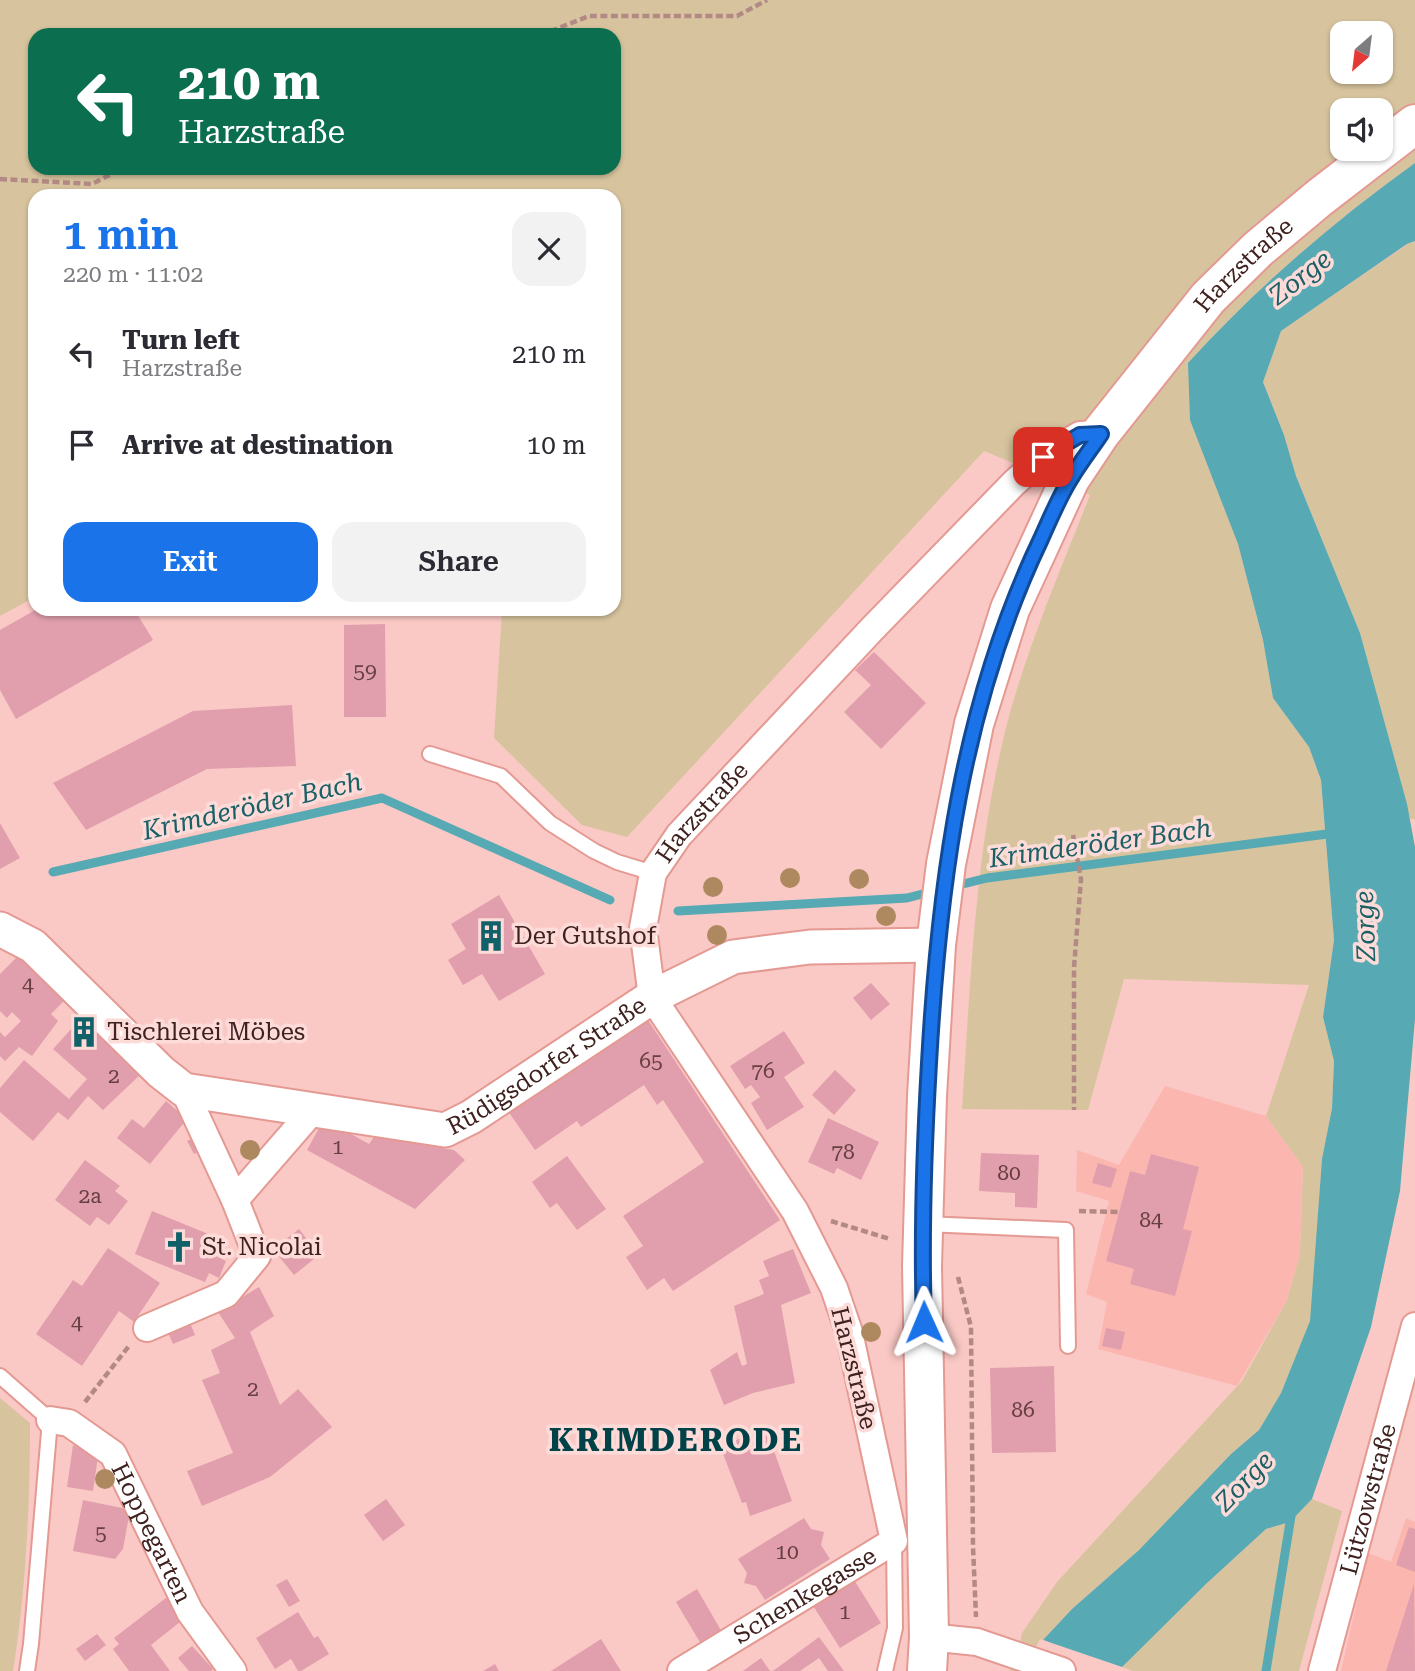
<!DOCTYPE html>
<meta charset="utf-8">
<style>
:root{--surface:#fff;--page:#f2f2f3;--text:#2b2b33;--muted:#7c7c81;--accent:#1a73e8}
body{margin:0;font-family:"Roboto Serif",serif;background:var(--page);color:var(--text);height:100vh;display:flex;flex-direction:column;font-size:26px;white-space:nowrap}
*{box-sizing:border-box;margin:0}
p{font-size:23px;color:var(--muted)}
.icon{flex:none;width:38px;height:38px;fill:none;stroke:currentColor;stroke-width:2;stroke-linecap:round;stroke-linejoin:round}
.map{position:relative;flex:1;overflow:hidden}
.drawer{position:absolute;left:28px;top:189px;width:593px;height:427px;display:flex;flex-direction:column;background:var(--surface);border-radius:21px;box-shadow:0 2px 5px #0004}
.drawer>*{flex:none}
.banner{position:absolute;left:28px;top:28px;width:593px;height:147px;border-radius:21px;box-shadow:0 2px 5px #0004;background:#0b6e4f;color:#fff;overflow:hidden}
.needle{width:46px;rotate:208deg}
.controls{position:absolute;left:1330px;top:21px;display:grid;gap:14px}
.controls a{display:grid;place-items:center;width:63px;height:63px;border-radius:14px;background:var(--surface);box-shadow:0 2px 5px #0004;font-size:35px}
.pin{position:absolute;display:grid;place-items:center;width:60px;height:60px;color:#fff;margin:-30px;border-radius:14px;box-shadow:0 4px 10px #0006}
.me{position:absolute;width:77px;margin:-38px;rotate:359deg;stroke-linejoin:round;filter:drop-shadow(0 0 5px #0008)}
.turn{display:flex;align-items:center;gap:24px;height:147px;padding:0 35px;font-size:32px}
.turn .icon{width:91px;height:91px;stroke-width:2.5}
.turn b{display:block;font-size:49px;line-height:60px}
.round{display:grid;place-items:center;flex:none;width:74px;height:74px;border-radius:21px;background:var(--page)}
.headline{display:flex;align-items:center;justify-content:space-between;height:119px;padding:0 35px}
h1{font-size:42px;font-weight:600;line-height:52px;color:var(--accent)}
.button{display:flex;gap:14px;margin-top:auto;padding:14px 35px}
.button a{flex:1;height:80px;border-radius:21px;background:var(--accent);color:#fff;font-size:28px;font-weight:600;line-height:80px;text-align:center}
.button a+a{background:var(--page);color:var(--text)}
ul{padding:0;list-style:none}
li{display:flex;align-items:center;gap:21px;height:91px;padding:0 35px}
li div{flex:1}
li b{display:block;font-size:26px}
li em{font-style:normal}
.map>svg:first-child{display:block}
.built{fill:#fcb6b0}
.green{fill:#d7c49e;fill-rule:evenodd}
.water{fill:#57aab3}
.pier{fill:#fac9c5}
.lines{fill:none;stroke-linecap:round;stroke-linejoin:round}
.stream{stroke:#57aab3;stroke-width:9}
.building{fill:#e19fad}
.service-casing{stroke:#e49992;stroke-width:18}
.minor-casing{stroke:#e49992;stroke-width:30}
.tertiary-casing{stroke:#e49992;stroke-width:37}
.primary-casing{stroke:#e49992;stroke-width:42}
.path{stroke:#b38986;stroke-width:4.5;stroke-dasharray:7 3.5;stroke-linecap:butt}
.service{stroke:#fff;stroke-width:14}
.minor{stroke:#fff;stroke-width:26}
.tertiary{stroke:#fff;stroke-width:33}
.primary{stroke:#fff;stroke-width:38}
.tree{fill:#ae885f}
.route-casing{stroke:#114b97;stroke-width:18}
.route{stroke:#1a73e8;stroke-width:12}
.labels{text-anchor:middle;stroke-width:7;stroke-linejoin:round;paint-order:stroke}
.number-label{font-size:21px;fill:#684042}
.street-label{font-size:24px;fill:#3f211f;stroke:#fcdbd8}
.poi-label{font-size:24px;fill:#3f211f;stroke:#fcdbd8;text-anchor:start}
.water-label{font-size:26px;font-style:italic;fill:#1b6066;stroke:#fcdbd8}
.district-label{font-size:32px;font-weight:bold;letter-spacing:2px;fill:#004248;stroke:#fcdbd8}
</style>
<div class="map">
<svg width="1415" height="1671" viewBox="0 0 1415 1671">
<rect width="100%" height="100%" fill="#fac9c5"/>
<g class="built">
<polygon points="1165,1086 1266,1116 1303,1167 1300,1254 1287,1300 1237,1386 1098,1349 1107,1302 1086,1294 1109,1201 1076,1191 1077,1150 1119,1165"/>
<polygon points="1406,1518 1415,1522 1415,1671 1341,1671 1368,1553 1391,1562"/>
</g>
<g class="green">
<path d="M0,0H1415V163C1333,222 1256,288 1188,363L1217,487L1238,544L1263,640L1273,698L1309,747L1321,780L1334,940L1323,1017L1334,1061L1332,1108L1322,1159L1311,1321L1281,1393L1259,1430L1231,1454L1139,1550L1072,1609L1043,1640L1028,1671H1010L1018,1655L1022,1633L1057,1582L1242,1381L1287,1300L1300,1254L1303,1167L1266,1116L1309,985L1124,979L1088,1110L962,1109C971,975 975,839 1011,709C1032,636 1062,566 1090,495L984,451L627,837L582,825L494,738L502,609H614V196H35V597L0,616ZM1342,33H1381V72H1342ZM35,35H614V168H35ZM1342,110H1381V149H1342Z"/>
<polygon points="1415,241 1415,819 1410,819 1360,633 1296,476 1284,435 1263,382 1281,331 1408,244"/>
<path d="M0,1398L30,1423C30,1506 26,1589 13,1671H0Z"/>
<polygon points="1312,1499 1342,1511 1299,1671 1133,1671 1121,1667 1206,1584 1266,1529 1290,1522"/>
</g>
<path class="water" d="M1415,163V241L1407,244L1281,331L1263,382L1284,435L1296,476L1360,633L1407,804L1415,847V1019L1400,1191L1371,1327L1312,1499L1290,1522L1266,1529L1206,1584L1118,1671L1043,1640L1072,1609L1139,1550L1231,1454L1259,1430L1281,1393L1310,1321L1322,1159L1332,1108L1334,1061L1323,1017L1334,940L1321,780L1309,747L1273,698L1263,640L1238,544L1190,420L1188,363C1256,288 1333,222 1415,163Z"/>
<polygon class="pier" points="1040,1639 1125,1668 1122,1671 1024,1671"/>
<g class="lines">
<g class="stream">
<polyline points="53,872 382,798 610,900"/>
<polyline points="951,887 987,878 1335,833"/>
<polyline points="678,911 907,898 934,891"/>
<polyline points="1266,1671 1292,1510"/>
</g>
</g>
<g class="building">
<polygon points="37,609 134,609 153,640 16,719 0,690 0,630"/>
<polygon points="385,624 386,717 344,717 344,625"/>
<polygon points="874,652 926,703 881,749 844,712 871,685 855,670"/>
<polygon points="292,705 296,766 207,769 86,830 53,783 193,711"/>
<polygon points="0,823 20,858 0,869"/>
<polygon points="499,895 545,974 499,1001 482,974 463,985 448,960 466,949 451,924"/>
<polygon points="22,952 68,997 51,1014 58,1021 32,1056 19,1047 5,1061 0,1056 0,1032 5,1037 21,1021 12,1012 7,1018 0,1011 0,974"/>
<polygon points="871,983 890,1004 871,1020 853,998"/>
<polygon points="83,1016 141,1074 103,1110 88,1096 68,1120 58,1112 33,1141 0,1112 0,1088 24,1060 69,1099 87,1079 53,1049"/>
<polygon points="646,1017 780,1220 673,1291 664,1278 647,1290 626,1257 643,1246 623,1216 704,1162 663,1100 657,1105 644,1085 581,1127 577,1121 535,1150 508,1111"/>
<polygon points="784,1031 805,1063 784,1077 804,1107 767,1130 751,1103 760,1097 751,1085 745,1089 730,1066"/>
<polygon points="835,1070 856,1090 834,1115 812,1095"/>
<polygon points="166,1101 187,1119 150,1164 117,1138 132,1119 144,1128"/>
<polygon points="828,1118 879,1142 861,1180 837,1168 834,1174 808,1162"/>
<polygon points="324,1119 369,1144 374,1137 454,1150 465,1160 415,1209 307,1150"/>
<polygon points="194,1138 201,1151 194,1154 187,1141"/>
<polygon points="981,1153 1039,1155 1037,1208 1015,1207 1015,1193 979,1191"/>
<polygon points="1151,1154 1199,1167 1183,1229 1192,1231 1175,1296 1130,1284 1134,1269 1106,1261 1130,1171 1145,1175"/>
<polygon points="567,1156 606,1209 577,1230 557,1203 550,1208 532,1182"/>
<polygon points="85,1160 120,1186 115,1191 128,1201 109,1225 97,1217 90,1226 55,1200"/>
<polygon points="1098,1163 1117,1169 1111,1188 1092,1183"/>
<polygon points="152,1211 223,1240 216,1256 226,1261 219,1278 209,1273 205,1282 135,1254"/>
<polygon points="299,1229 319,1255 294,1275 273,1249"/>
<polygon points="108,1248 160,1283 134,1322 119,1311 82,1366 36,1334 73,1280 82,1286"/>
<polygon points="793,1249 811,1293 781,1305 795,1383 753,1393 724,1405 710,1370 737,1352 742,1366 747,1364 734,1306 764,1294 759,1280 769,1276 763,1261"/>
<polygon points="259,1287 274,1316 250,1332 280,1405 298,1389 332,1427 270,1477 202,1506 187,1471 233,1453 202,1380 220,1373 211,1350 235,1338 218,1312"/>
<polygon points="188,1318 195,1335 173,1344 166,1328"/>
<polygon points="1106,1328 1125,1332 1121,1350 1102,1346"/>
<polygon points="1054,1366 1056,1452 992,1453 990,1368"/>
<polygon points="766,1429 792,1501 750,1516 746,1502 742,1503 720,1446"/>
<polygon points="73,1445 98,1456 93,1491 67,1487"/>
<polygon points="386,1499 405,1525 383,1541 364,1515"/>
<polygon points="83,1500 122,1508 129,1516 123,1549 115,1559 73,1551"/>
<polygon points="804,1518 811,1529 824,1532 821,1545 830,1559 765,1600 756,1586 744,1583 747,1573 738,1559"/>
<polygon points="1409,1527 1415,1529 1415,1572 1396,1565"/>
<polygon points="851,1575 881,1623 840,1648 810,1601"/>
<polygon points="287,1579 300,1601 289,1607 276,1585"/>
<polygon points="1414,1584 1415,1671 1386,1671"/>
<polygon points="697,1589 722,1632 701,1644 676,1602"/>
<polygon points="171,1594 185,1618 151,1645 170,1671 129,1671 113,1649 119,1644 114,1638"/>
<polygon points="298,1612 314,1638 318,1636 329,1654 301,1671 298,1671 291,1659 275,1669 256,1638"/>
<polygon points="97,1634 106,1645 85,1661 76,1649"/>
<polygon points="819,1637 844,1671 828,1671 819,1658 800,1671 773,1671"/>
<polygon points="601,1639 621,1671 551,1671"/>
<polygon points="192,1646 213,1669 211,1671 189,1671 178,1658"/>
<polygon points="761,1658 770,1671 743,1671"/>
<polygon points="495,1664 499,1671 483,1671"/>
</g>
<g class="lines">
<defs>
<g id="service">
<polyline points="430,754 501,776 550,823 594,851 617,862 653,873"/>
<polyline points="925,1224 1066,1230 1068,1346"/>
<polyline points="0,1376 50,1420 31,1644 27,1671"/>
<polyline points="885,1671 895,1628 894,1541"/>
</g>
<g id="minor">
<polyline points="184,1090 235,1200"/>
<polyline points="147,1328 226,1294 257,1256 235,1200 314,1109"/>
<path id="s1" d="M50,1420L69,1423L113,1454L190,1612L233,1671"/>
<polyline points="929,1637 977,1642 1062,1671"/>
<path id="s2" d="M681,1671L894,1541L849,1332L834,1288L795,1211L652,997L643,928L653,873L679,835L873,628L1014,483L1043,457L1080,435L1100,434"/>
<path id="s3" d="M1322,1671L1415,1326"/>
</g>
<g id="tertiary">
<path id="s4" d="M0,929L33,946L161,1072L184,1090L445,1130L471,1117L652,997L733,957L810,947L936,945"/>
</g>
<g id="primary">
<path id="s5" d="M927,1671L929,1637L922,1266L927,1096L936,945L946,864L974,724L1010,609L1070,479L1100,434L1208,298L1258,249L1319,198L1415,124"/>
</g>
</defs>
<use href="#service" class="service-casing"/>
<use href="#minor" class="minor-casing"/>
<use href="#tertiary" class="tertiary-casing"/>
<use href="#primary" class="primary-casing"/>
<g class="path">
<polyline points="541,35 589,16 737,16 767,0"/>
<polyline points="0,179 92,184 123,168"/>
<polyline points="1073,835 1081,879 1074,967 1074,1110"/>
<polyline points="1079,1211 1119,1212"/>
<polyline points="831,1221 890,1239"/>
<polyline points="958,1277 971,1327 973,1546 976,1617"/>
<polyline points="85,1402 129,1346"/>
</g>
<use href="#service" class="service"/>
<use href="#minor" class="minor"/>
<use href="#tertiary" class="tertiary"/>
<use href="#primary" class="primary"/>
</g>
<g class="tree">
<circle cx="790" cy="878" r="10"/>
<circle cx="859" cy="879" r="10"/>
<circle cx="713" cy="887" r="10"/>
<circle cx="886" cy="916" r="10"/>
<circle cx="717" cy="935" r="10"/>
<circle cx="250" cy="1150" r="10"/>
<circle cx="871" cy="1332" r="10"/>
<circle cx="105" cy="1479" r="10"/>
</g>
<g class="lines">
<defs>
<path id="route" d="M924,1322C921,1236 924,1149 929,1063C939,883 962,704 1041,539C1050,519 1059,497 1071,478C1080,463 1091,449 1101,434L1080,435L1043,457"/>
</defs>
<use href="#route" class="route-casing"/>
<use href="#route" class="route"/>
</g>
<defs>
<symbol id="building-bare" viewBox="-9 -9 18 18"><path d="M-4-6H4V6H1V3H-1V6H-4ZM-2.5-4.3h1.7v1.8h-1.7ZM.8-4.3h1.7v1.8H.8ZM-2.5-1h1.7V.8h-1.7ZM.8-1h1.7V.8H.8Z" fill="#116168" stroke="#fcdbd8" stroke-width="2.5" paint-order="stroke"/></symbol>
<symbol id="church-bare" viewBox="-9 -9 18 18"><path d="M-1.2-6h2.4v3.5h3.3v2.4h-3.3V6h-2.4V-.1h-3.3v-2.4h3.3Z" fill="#116168" stroke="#fcdbd8" stroke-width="2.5" paint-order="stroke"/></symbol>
</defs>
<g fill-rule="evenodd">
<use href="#building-bare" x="469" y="914" width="44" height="44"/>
<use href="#building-bare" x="62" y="1010" width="44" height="44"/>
<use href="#church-bare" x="157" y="1225" width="44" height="44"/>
</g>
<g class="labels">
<g class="number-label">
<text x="365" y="678">59</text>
<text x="28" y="992">4</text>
<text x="651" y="1068">65</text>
<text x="763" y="1078">76</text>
<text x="114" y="1083">2</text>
<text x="338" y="1154">1</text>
<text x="843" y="1159">78</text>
<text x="1009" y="1180">80</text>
<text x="90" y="1203">2a</text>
<text x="1151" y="1227">84</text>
<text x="77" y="1330">4</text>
<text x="253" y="1396">2</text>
<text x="1023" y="1417">86</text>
<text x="101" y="1540">5</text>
<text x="787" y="1559">10</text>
<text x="845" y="1619">1</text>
</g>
<g class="street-label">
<text dy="8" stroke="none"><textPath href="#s5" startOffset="1491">Harzstraße</textPath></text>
<text dy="8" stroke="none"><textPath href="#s2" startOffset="1057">Harzstraße</textPath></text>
<text dy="8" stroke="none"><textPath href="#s4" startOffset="630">Rüdigsdorfer Straße</textPath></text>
<text transform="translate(854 1368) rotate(76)" y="8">Harzstraße</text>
<text dy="8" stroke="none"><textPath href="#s3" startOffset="178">Lützowstraße</textPath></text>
<text dy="8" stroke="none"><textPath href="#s1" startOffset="161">Hoppegarten</textPath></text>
<text dy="8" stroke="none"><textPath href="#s2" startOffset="145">Schenkegasse</textPath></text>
</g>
<g class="poi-label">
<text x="514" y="944">Der Gutshof</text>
<text x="107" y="1040">Tischlerei Möbes</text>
<text x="202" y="1255">St. Nicolai</text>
</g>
<g class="water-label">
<text transform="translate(1300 277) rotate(-38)" y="9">Zorge</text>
<text transform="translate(252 806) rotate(-13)" y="9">Krimderöder Bach</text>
<text transform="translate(1100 843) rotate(-8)" y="9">Krimderöder Bach</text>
<text transform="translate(1365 926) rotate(-92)" y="9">Zorge</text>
<text transform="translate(1244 1481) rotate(-46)" y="9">Zorge</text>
</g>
<g class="district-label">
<text x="676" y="1451">KRIMDERODE</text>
</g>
</g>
</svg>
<div class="controls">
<a><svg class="needle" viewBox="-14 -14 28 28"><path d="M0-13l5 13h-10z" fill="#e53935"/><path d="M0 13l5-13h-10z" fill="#7c7c81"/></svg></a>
<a><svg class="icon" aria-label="sound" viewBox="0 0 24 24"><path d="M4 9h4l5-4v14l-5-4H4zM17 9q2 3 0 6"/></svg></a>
</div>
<div class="pin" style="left:1043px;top:457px;background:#d93025"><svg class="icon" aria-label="arrive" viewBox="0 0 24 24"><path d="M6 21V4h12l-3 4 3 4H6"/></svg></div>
<svg class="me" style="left:924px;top:1322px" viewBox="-20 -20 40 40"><path d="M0-17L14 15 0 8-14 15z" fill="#1a73e8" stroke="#fff" stroke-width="4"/></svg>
<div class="banner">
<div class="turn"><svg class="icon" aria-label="left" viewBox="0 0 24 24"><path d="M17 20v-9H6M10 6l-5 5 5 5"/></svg><div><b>210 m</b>Harzstraße</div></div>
</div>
<section class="drawer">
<div class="headline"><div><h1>1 min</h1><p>220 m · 11:02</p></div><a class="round"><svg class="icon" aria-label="close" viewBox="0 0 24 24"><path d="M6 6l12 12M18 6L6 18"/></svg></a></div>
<ul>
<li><svg class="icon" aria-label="left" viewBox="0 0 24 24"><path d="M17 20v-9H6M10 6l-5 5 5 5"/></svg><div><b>Turn left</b><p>Harzstraße</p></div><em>210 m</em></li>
<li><svg class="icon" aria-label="arrive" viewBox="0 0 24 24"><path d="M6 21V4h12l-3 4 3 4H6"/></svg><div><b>Arrive at destination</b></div><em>10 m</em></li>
</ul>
<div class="button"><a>Exit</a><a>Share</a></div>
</section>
</div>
